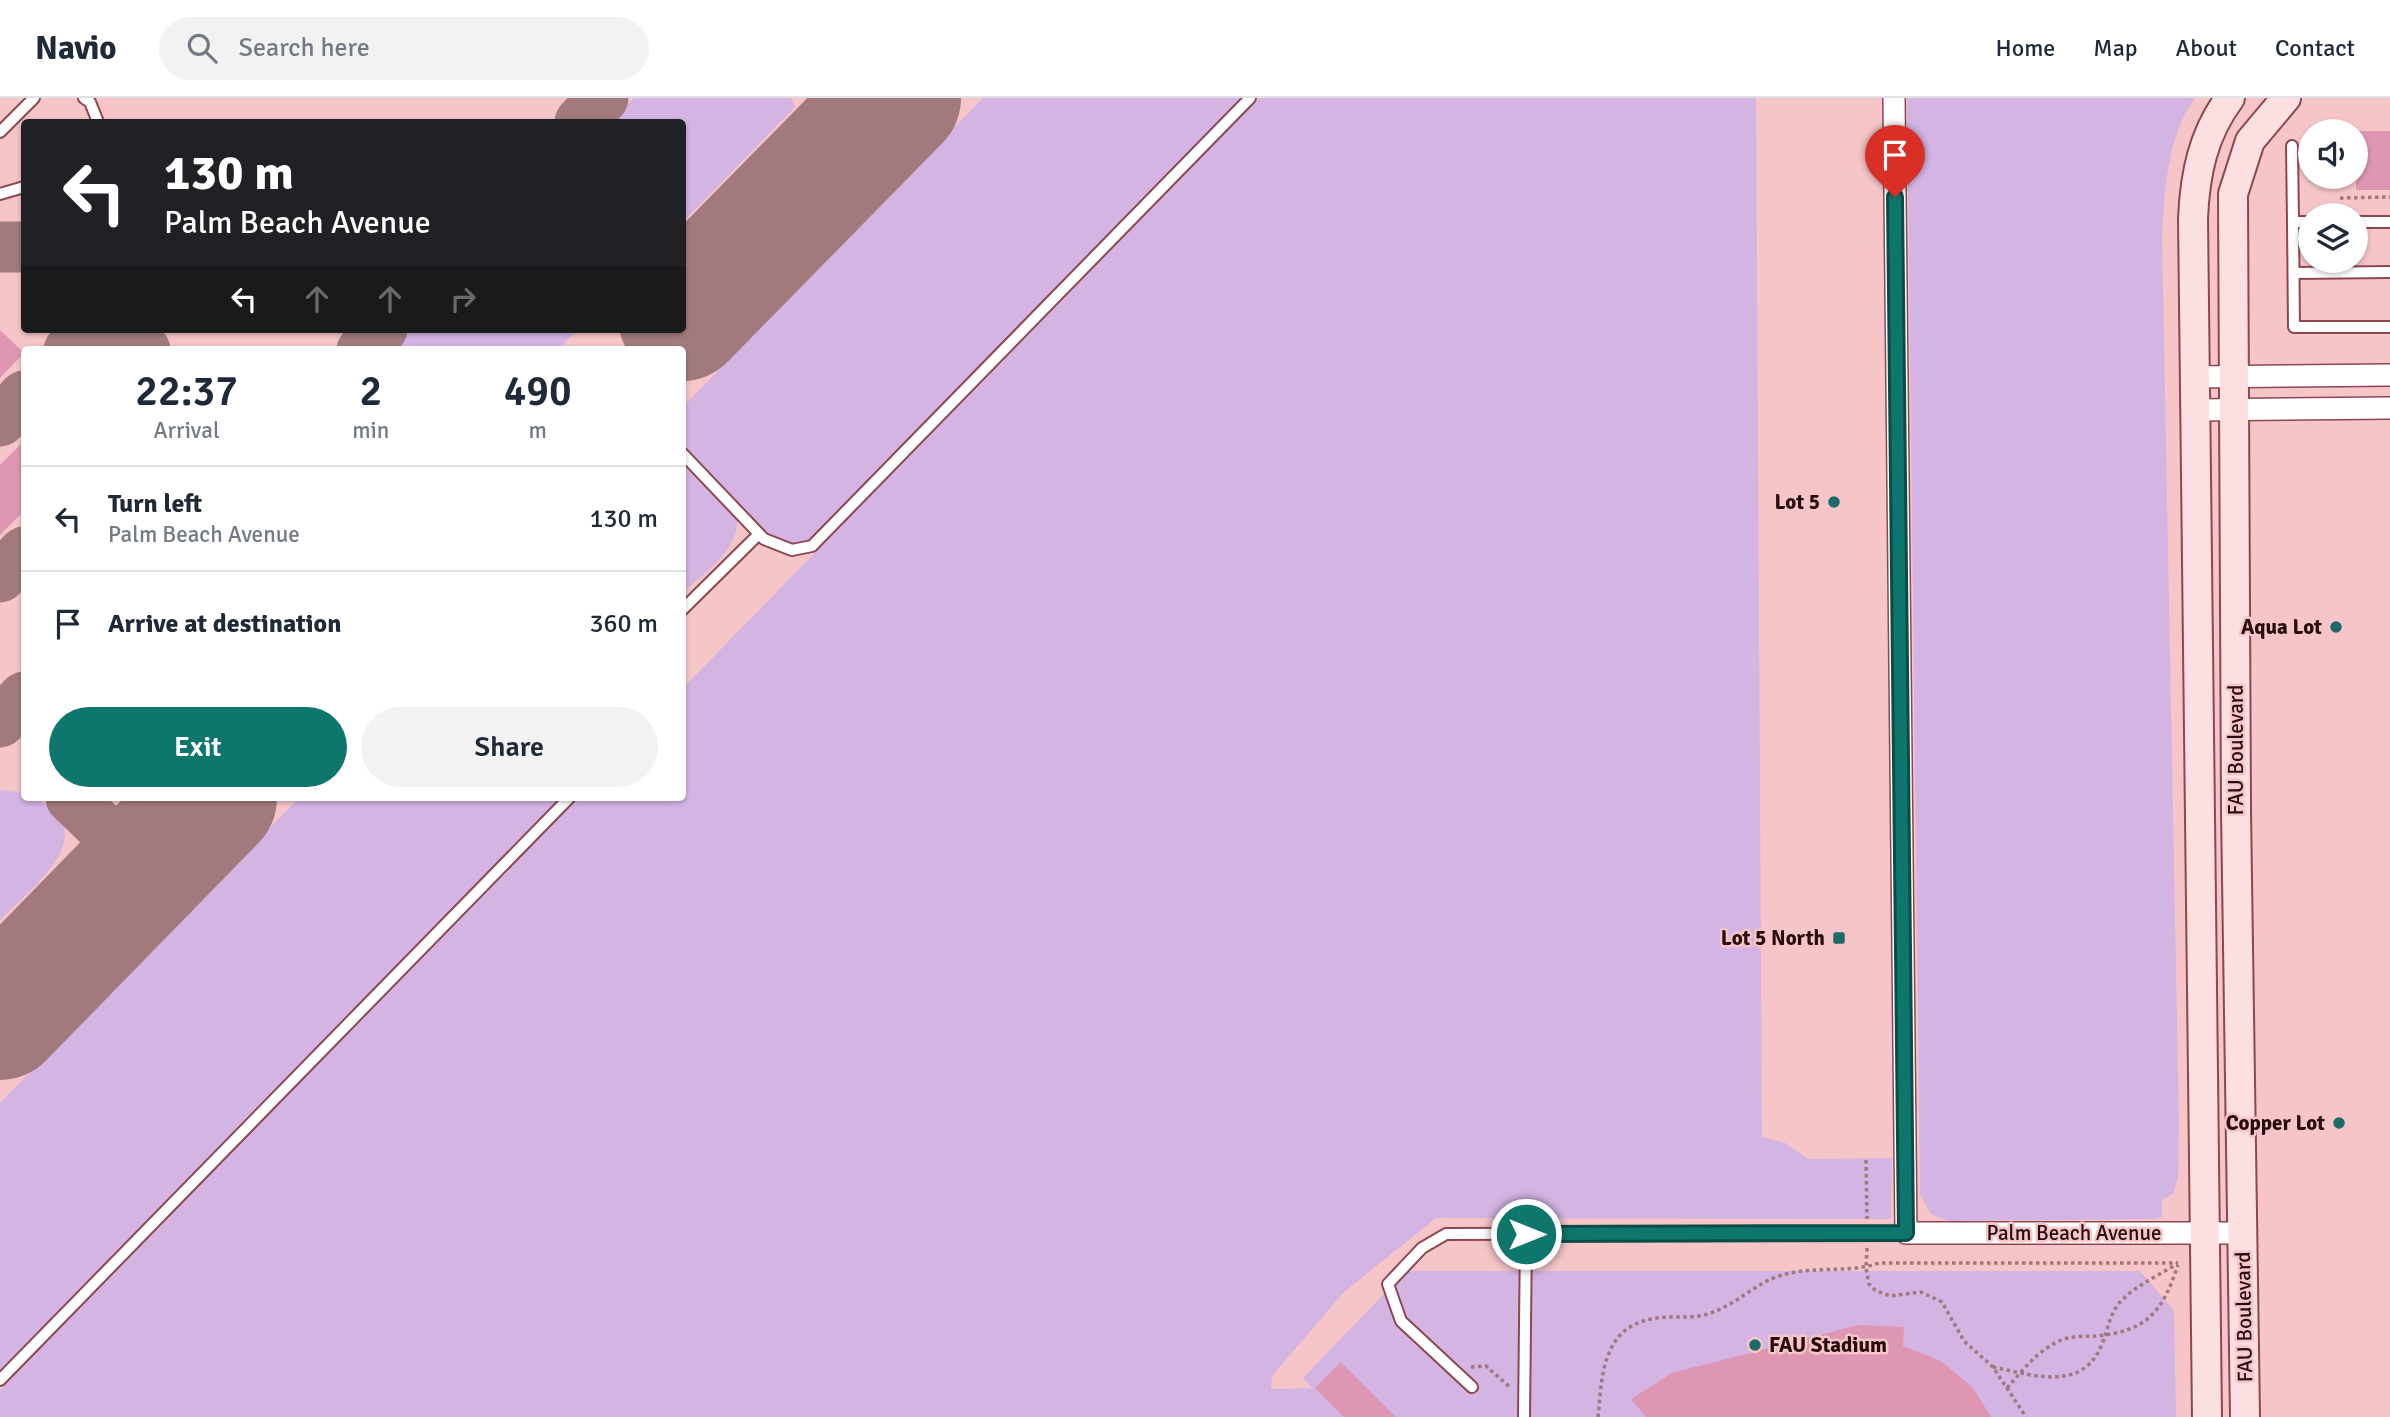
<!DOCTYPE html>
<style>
:root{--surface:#fff;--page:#f2f2f3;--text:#1f2937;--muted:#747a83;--line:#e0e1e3;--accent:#0f766e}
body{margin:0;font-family:Signika,sans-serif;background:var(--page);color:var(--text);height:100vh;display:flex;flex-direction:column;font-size:26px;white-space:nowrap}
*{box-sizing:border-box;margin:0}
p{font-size:23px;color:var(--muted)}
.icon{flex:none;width:38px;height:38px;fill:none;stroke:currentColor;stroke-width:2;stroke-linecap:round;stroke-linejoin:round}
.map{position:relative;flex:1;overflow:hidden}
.details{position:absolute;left:21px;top:248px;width:665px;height:455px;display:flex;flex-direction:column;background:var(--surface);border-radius:7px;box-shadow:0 2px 5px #0004}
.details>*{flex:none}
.guide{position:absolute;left:21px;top:21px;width:665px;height:214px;border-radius:7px;box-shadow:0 2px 5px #0004;background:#202124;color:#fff;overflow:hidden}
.fabs{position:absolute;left:2298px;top:21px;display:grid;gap:14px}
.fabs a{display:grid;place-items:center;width:70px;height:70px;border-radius:50%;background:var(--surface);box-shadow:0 2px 5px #0004;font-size:35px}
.pin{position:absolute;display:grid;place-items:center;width:60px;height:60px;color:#fff;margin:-72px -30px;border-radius:50% 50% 50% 0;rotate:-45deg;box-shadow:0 0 7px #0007}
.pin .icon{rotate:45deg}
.me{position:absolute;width:77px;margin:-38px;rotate:90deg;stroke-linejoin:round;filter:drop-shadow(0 0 5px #0008)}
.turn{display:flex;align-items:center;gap:24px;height:147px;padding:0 28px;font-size:32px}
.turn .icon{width:91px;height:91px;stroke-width:2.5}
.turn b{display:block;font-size:49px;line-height:60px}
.lanes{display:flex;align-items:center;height:66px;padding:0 28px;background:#0003;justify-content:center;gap:35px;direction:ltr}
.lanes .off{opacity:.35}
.eta{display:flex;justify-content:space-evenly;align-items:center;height:119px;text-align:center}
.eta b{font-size:42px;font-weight:600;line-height:49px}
.action{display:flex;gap:14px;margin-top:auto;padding:14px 28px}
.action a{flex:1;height:80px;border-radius:42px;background:var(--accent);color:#fff;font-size:28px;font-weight:600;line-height:80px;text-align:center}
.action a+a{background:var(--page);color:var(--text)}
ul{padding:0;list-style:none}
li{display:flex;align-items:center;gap:21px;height:105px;padding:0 28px;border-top:2px solid var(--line)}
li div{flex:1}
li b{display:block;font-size:26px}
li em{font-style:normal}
header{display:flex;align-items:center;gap:42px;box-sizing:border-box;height:98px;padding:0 35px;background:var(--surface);border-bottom:2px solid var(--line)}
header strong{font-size:33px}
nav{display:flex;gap:38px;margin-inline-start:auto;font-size:24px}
.search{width:490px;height:63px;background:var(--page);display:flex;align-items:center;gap:18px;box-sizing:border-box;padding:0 24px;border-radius:38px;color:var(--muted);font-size:26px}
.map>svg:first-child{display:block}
.green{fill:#d3b4e3}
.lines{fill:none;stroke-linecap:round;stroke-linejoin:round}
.taxiway{stroke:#a27a7d;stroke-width:51}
.runway{stroke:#a27a7d;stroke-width:128}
.building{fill:#de96b3}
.lane-casing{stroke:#8c474f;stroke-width:14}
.street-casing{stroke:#8c474f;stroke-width:24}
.secondary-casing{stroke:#8c474f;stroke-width:32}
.path{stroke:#a0777b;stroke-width:3.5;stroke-dasharray:3.5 3.5;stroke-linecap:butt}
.lane{stroke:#fff;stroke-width:10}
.street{stroke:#fff;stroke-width:21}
.secondary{stroke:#fbdfe1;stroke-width:28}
.route-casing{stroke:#0a4d48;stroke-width:18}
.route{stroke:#0f766e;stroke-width:12}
.poi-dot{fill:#1d6a69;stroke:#f6c5c8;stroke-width:2.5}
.labels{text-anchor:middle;stroke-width:5;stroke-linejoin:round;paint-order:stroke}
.poi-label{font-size:21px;font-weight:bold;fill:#280c10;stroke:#f6c5c8;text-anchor:end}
.street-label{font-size:21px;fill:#280c10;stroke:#f6c5c8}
</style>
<header>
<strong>Navio</strong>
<div class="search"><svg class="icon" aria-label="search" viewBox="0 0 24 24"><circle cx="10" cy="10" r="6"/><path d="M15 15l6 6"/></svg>Search here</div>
<nav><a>Home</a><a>Map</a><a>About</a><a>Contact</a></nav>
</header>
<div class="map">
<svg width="2390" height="1319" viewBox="0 0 2390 1319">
<rect width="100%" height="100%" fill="#f6c5c8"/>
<g class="green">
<polygon points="634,0 791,0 795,9 683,124 682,24 610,24"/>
<path d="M983,0H1250L812,448H776L737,414C742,451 707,472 683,495V309Z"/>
<polygon points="1259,0 1756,0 1762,1039 1785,1045 1808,1061 1892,1060 1891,1121 1436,1120 1344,1194 1272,1278 1271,1291 1312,1290 1303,1280 1406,1173 2140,1173 2174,1213 2176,1319 0,1319 0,1292 576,700 682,700 683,590"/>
<path d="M1907,0H2195C2167,39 2165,90 2162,137L2179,1029L2178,1079L2173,1096L2162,1102V1119L2155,1121L1948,1123L1931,1116L1920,1097Z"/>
<polygon points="403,231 578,231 558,252 382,252"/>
<path d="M0,692L24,695V700C39,700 48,706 57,717C87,751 22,799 0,822Z"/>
<polygon points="299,700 569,700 0,1282 0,1005"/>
</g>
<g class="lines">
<g class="taxiway">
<polyline points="847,0 888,0"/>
<polyline points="580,24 603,0"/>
<path d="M830,68C838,47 847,21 834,0"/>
<polyline points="0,149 24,149"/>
<polyline points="123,231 145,252"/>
<polyline points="69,252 89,231"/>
<polyline points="362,252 382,231"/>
<polyline points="0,323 24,298"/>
<polyline points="0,479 24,454"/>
<polyline points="0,624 24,599"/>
<polyline points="71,700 144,770"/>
</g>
<g class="runway">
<polyline points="682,219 897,0"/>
<polyline points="0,918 213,700"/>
</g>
</g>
<g class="building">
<rect x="2356" y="33" width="34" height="59"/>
<polygon points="0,232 24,255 0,280"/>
<polygon points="24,343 24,413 0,437 0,367"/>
<polygon points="1859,1227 1904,1229 1903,1248 1941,1263 1973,1290 1991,1319 1646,1319 1631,1301 1672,1275"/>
<polygon points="1341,1264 1396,1319 1344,1319 1315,1290"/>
</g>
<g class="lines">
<defs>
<g id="lane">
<polyline points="84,0 90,4 98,24"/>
<polyline points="0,34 34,0"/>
<polyline points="2292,48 2293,124 2310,124"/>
<polyline points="0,96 24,89"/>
<polyline points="2293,124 2294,229 2390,229"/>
<polyline points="2356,124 2390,124"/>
<polyline points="2294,175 2390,174"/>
<polyline points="682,355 764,441 792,452 812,448 1250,0"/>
<polyline points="682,512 759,436"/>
<polyline points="0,1282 569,700"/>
<polyline points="1472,1289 1401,1223 1388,1186 1422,1150 1446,1136 1906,1135"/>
<polyline points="1524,1319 1526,1137"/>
</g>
<g id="street">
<polyline points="1894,0 1906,1135 2243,1135"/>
<polyline points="2195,279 2390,277"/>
<polyline points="2196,312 2390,310"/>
</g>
<g id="secondary">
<path d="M2207,1319L2193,120C2195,76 2203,36 2230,0"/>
<polyline points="2245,1319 2236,712 2233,96 2250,43 2286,0"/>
</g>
</defs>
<use href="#lane" class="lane-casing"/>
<use href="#street" class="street-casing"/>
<use href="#secondary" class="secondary-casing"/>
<g class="path">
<polyline points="2340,100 2390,99"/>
<polyline points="1866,1062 1867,1121"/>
<polyline points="1867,1150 1866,1170 1869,1186 1875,1192 1890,1198 1921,1194 1942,1204 1964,1243 1993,1269 2026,1319"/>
<polyline points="1471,1269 1486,1268 1511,1290"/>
<path d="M1993,1269C2032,1277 2083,1295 2102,1246C2109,1229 2109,1215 2122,1202C2137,1187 2159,1177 2177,1166"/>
<path d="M2007,1290C2023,1272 2036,1254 2059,1243C2070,1237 2084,1239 2096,1238C2148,1233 2162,1214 2178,1167"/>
<path d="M1598,1319C1602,1278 1602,1231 1651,1221C1668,1217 1687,1221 1704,1217C1733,1210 1752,1187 1779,1178C1812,1167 1847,1176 1879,1165H2178"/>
</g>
<use href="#lane" class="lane"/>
<use href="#street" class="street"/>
<use href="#secondary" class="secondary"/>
</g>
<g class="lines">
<defs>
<polyline id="route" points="1526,1136 1906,1135 1895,99"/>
</defs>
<use href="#route" class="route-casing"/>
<use href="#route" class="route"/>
</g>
<g class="poi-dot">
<circle cx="1834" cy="404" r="7"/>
<circle cx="2336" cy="529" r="7"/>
<rect x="1832" y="833" width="14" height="14" rx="3.5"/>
<circle cx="2339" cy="1025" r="7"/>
<circle cx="1755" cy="1247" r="7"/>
</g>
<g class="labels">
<g class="poi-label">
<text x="1820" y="411">Lot 5</text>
<text x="2322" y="536">Aqua Lot</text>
<text x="1825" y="847">Lot 5 North</text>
<text x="2325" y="1032">Copper Lot</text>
<text x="1769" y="1254" text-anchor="start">FAU Stadium</text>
</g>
<g class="street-label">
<text transform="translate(2236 652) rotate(-90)" y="7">FAU Boulevard</text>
<text x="2074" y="1142">Palm Beach Avenue</text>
<text transform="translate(2244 1219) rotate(-91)" y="7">FAU Boulevard</text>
</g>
</g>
</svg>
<div class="fabs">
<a><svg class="icon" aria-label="sound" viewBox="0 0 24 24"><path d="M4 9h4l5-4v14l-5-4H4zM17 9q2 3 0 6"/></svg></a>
<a><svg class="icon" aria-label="layers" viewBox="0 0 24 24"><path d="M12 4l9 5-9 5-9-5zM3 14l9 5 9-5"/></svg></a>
</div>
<div class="pin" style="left:1895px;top:99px;background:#d93025"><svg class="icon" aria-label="arrive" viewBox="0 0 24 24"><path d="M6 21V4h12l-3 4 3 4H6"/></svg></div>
<svg class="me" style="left:1526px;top:1136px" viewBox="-20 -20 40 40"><circle r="17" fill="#0f766e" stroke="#fff" stroke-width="3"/><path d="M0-11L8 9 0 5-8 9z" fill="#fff"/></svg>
<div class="guide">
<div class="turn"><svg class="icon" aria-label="left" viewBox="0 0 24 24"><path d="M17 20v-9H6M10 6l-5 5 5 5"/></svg><div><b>130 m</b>Palm Beach Avenue</div></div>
<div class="lanes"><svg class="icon" aria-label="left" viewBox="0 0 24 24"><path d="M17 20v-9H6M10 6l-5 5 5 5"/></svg><svg class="icon off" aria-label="ahead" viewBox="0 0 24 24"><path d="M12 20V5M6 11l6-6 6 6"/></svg><svg class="icon off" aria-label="ahead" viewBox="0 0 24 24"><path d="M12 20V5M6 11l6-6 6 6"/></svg><svg class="icon off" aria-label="right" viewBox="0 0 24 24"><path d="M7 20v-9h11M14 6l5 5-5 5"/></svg></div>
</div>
<section class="details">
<div class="eta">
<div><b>22:37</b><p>Arrival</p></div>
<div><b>2</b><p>min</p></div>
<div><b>490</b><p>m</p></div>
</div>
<ul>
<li><svg class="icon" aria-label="left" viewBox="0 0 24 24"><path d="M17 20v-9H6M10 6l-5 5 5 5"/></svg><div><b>Turn left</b><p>Palm Beach Avenue</p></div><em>130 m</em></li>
<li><svg class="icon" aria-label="arrive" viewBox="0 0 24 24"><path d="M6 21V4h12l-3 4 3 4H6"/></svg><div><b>Arrive at destination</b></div><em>360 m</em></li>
</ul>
<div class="action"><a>Exit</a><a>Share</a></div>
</section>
</div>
